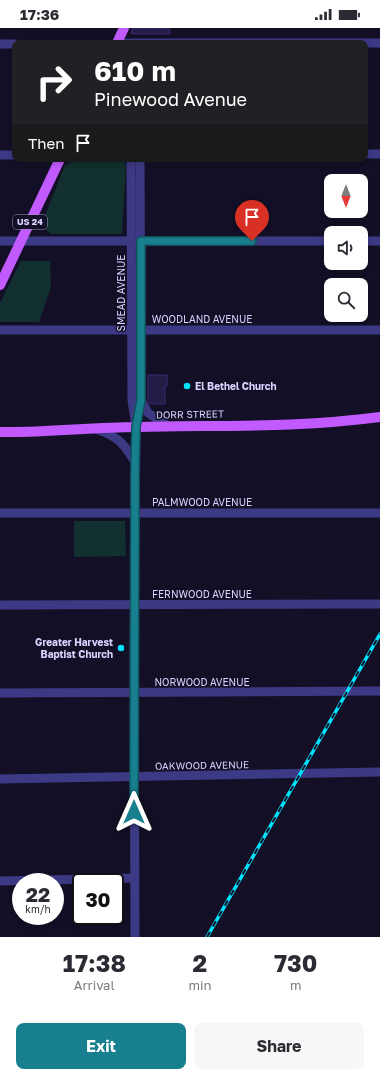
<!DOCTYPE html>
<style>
:root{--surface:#fff;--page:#f7f7f7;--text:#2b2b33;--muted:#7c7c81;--accent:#187f8f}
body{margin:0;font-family:"Golos Text",sans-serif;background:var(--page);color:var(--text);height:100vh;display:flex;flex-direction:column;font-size:15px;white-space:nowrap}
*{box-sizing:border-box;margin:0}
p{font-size:13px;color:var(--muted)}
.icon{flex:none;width:22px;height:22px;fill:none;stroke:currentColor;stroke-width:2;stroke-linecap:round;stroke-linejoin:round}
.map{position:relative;height:909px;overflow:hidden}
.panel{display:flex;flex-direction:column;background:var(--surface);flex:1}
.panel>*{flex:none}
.hud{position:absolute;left:12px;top:12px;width:356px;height:122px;border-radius:8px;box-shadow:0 2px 6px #0003;background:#202124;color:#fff;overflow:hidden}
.needle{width:26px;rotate:180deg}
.fabs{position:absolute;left:324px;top:146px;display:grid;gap:8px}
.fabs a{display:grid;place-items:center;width:44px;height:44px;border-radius:8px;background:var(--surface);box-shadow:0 2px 6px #0003;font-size:20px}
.speed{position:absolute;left:12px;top:845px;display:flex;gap:8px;font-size:20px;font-weight:700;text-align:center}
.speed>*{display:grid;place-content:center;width:52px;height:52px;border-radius:50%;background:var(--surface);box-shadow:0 2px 6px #0003;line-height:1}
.speed small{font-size:10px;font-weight:400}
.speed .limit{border:2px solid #111;border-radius:6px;background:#fff;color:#111}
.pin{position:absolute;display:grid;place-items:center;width:34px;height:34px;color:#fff;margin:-41px -17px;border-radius:50% 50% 50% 0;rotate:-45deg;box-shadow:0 0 4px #0007}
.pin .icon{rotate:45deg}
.me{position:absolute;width:44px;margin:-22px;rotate:0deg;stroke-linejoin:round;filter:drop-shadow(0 0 3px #0008)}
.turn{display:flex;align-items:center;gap:14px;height:84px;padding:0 16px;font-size:18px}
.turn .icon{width:52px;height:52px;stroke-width:2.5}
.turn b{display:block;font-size:28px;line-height:34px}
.then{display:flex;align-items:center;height:38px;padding:0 16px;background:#0003;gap:8px;font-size:15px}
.eta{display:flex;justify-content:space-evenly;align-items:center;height:68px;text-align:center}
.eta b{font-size:24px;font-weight:700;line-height:28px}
.primary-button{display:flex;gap:8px;margin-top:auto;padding:8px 16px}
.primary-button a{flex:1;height:46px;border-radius:8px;background:var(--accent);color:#fff;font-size:16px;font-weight:700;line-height:46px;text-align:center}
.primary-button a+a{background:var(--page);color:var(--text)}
.status{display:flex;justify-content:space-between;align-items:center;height:28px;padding:0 20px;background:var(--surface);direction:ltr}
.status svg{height:11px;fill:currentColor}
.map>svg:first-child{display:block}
.green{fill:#12302f}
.building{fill:#241b47;stroke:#3b2d73}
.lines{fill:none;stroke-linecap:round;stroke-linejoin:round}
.minor{stroke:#3d3a85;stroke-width:9}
.major{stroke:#c25bff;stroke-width:10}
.rail-casing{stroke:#00e5ff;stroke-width:3.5}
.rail{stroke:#130f26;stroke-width:2;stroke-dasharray:6;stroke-linecap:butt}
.route-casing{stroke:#10535d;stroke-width:10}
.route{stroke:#187f8f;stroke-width:7}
.poi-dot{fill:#00e5ff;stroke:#130f26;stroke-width:1.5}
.labels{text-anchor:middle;stroke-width:3;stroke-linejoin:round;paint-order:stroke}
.shield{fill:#130f26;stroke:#9e99be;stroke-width:1}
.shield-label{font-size:9px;font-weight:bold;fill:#d9d4ff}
.street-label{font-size:10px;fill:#d9d4ff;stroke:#130f26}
.poi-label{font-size:10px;font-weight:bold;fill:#d9d4ff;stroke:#130f26;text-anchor:start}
</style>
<div class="status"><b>17:36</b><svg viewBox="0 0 49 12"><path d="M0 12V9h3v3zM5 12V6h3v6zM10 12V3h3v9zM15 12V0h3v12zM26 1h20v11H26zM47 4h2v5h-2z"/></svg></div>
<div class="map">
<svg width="380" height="909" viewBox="0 0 380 909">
<rect width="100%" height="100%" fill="#130f26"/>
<g class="green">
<polygon points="124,133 126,137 122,206 51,206 41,198 65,137 73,134"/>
<polygon points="21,233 50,233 51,259 39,294 0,294 0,275"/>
<polygon points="74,493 125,493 126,528 74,529"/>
</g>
<g class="building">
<polygon points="133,0 169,0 170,6 135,6 131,5"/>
<polygon points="148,347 167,347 167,358 165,358 165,376 150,376 148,372"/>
</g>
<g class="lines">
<g class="minor">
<polyline points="116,15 380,15"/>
<polyline points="0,16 15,16"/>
<polyline points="365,126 380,126"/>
<polyline points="0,127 15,127"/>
<polyline points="131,131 132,372 136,399 134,620 135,909"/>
<polyline points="0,213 331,213"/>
<polyline points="361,213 380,213"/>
<polyline points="0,302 380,302"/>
<polyline points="141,372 148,385 168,398"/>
<polyline points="137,391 141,372 140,131"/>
<path d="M96,401C117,408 124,415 135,434"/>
<polyline points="0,485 380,485"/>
<polyline points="0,577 380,576"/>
<polyline points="0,665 380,663"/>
<polyline points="0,751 380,744"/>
<polyline points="0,853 135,850"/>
</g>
<g class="major">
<polyline points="117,15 124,0"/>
<polyline points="0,257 60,131"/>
<path d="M0,404C46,405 91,399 137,399C218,397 299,400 380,389"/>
</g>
<defs>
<polyline id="rail" points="207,909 380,606"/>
</defs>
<use href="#rail" class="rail-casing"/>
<use href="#rail" class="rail"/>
</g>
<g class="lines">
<defs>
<polyline id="route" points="134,784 135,440 136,399 141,372 141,213 252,213"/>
</defs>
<use href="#route" class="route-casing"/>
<use href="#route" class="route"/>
</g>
<g class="poi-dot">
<circle cx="187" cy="358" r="4"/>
<circle cx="121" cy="620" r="4"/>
</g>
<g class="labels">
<rect class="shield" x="13" y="187" width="34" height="14" rx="3"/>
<g class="shield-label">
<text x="30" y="197">US 24</text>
</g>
<g class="street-label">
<text transform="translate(121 265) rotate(-90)" y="4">SMEAD AVENUE</text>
<text x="202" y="295">WOODLAND AVENUE</text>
<text transform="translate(190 386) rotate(-1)" y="4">DORR STREET</text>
<text x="202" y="478">PALMWOOD AVENUE</text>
<text x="202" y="570">FERNWOOD AVENUE</text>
<text x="202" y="658">NORWOOD AVENUE</text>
<text transform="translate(202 737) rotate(-1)" y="4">OAKWOOD AVENUE</text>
</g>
<g class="poi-label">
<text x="195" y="362">El Bethel Church</text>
<text x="113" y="618" text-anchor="end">Greater Harvest<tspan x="113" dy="12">Baptist Church</tspan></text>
</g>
</g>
</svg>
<div class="fabs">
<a><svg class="needle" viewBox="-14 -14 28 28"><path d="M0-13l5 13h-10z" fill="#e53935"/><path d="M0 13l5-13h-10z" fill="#7c7c81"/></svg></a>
<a><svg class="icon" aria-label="sound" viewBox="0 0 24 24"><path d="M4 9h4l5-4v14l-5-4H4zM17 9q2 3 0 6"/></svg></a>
<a><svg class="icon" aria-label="search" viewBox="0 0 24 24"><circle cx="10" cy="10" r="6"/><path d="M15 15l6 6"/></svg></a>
</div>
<div class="speed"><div>22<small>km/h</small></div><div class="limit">30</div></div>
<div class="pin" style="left:252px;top:213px;background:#d93025"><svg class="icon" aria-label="arrive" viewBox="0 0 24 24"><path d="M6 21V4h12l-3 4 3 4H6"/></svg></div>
<svg class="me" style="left:134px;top:784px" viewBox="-20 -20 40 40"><path d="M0-17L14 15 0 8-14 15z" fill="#187f8f" stroke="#fff" stroke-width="4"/></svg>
<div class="hud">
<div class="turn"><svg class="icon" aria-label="right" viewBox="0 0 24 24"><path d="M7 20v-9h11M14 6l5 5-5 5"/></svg><div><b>610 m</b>Pinewood Avenue</div></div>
<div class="then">Then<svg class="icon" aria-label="arrive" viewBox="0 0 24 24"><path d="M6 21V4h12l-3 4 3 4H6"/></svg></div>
</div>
</div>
<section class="panel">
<div class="eta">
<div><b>17:38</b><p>Arrival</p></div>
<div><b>2</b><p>min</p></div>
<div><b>730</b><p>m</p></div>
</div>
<div class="primary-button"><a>Exit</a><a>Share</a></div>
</section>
